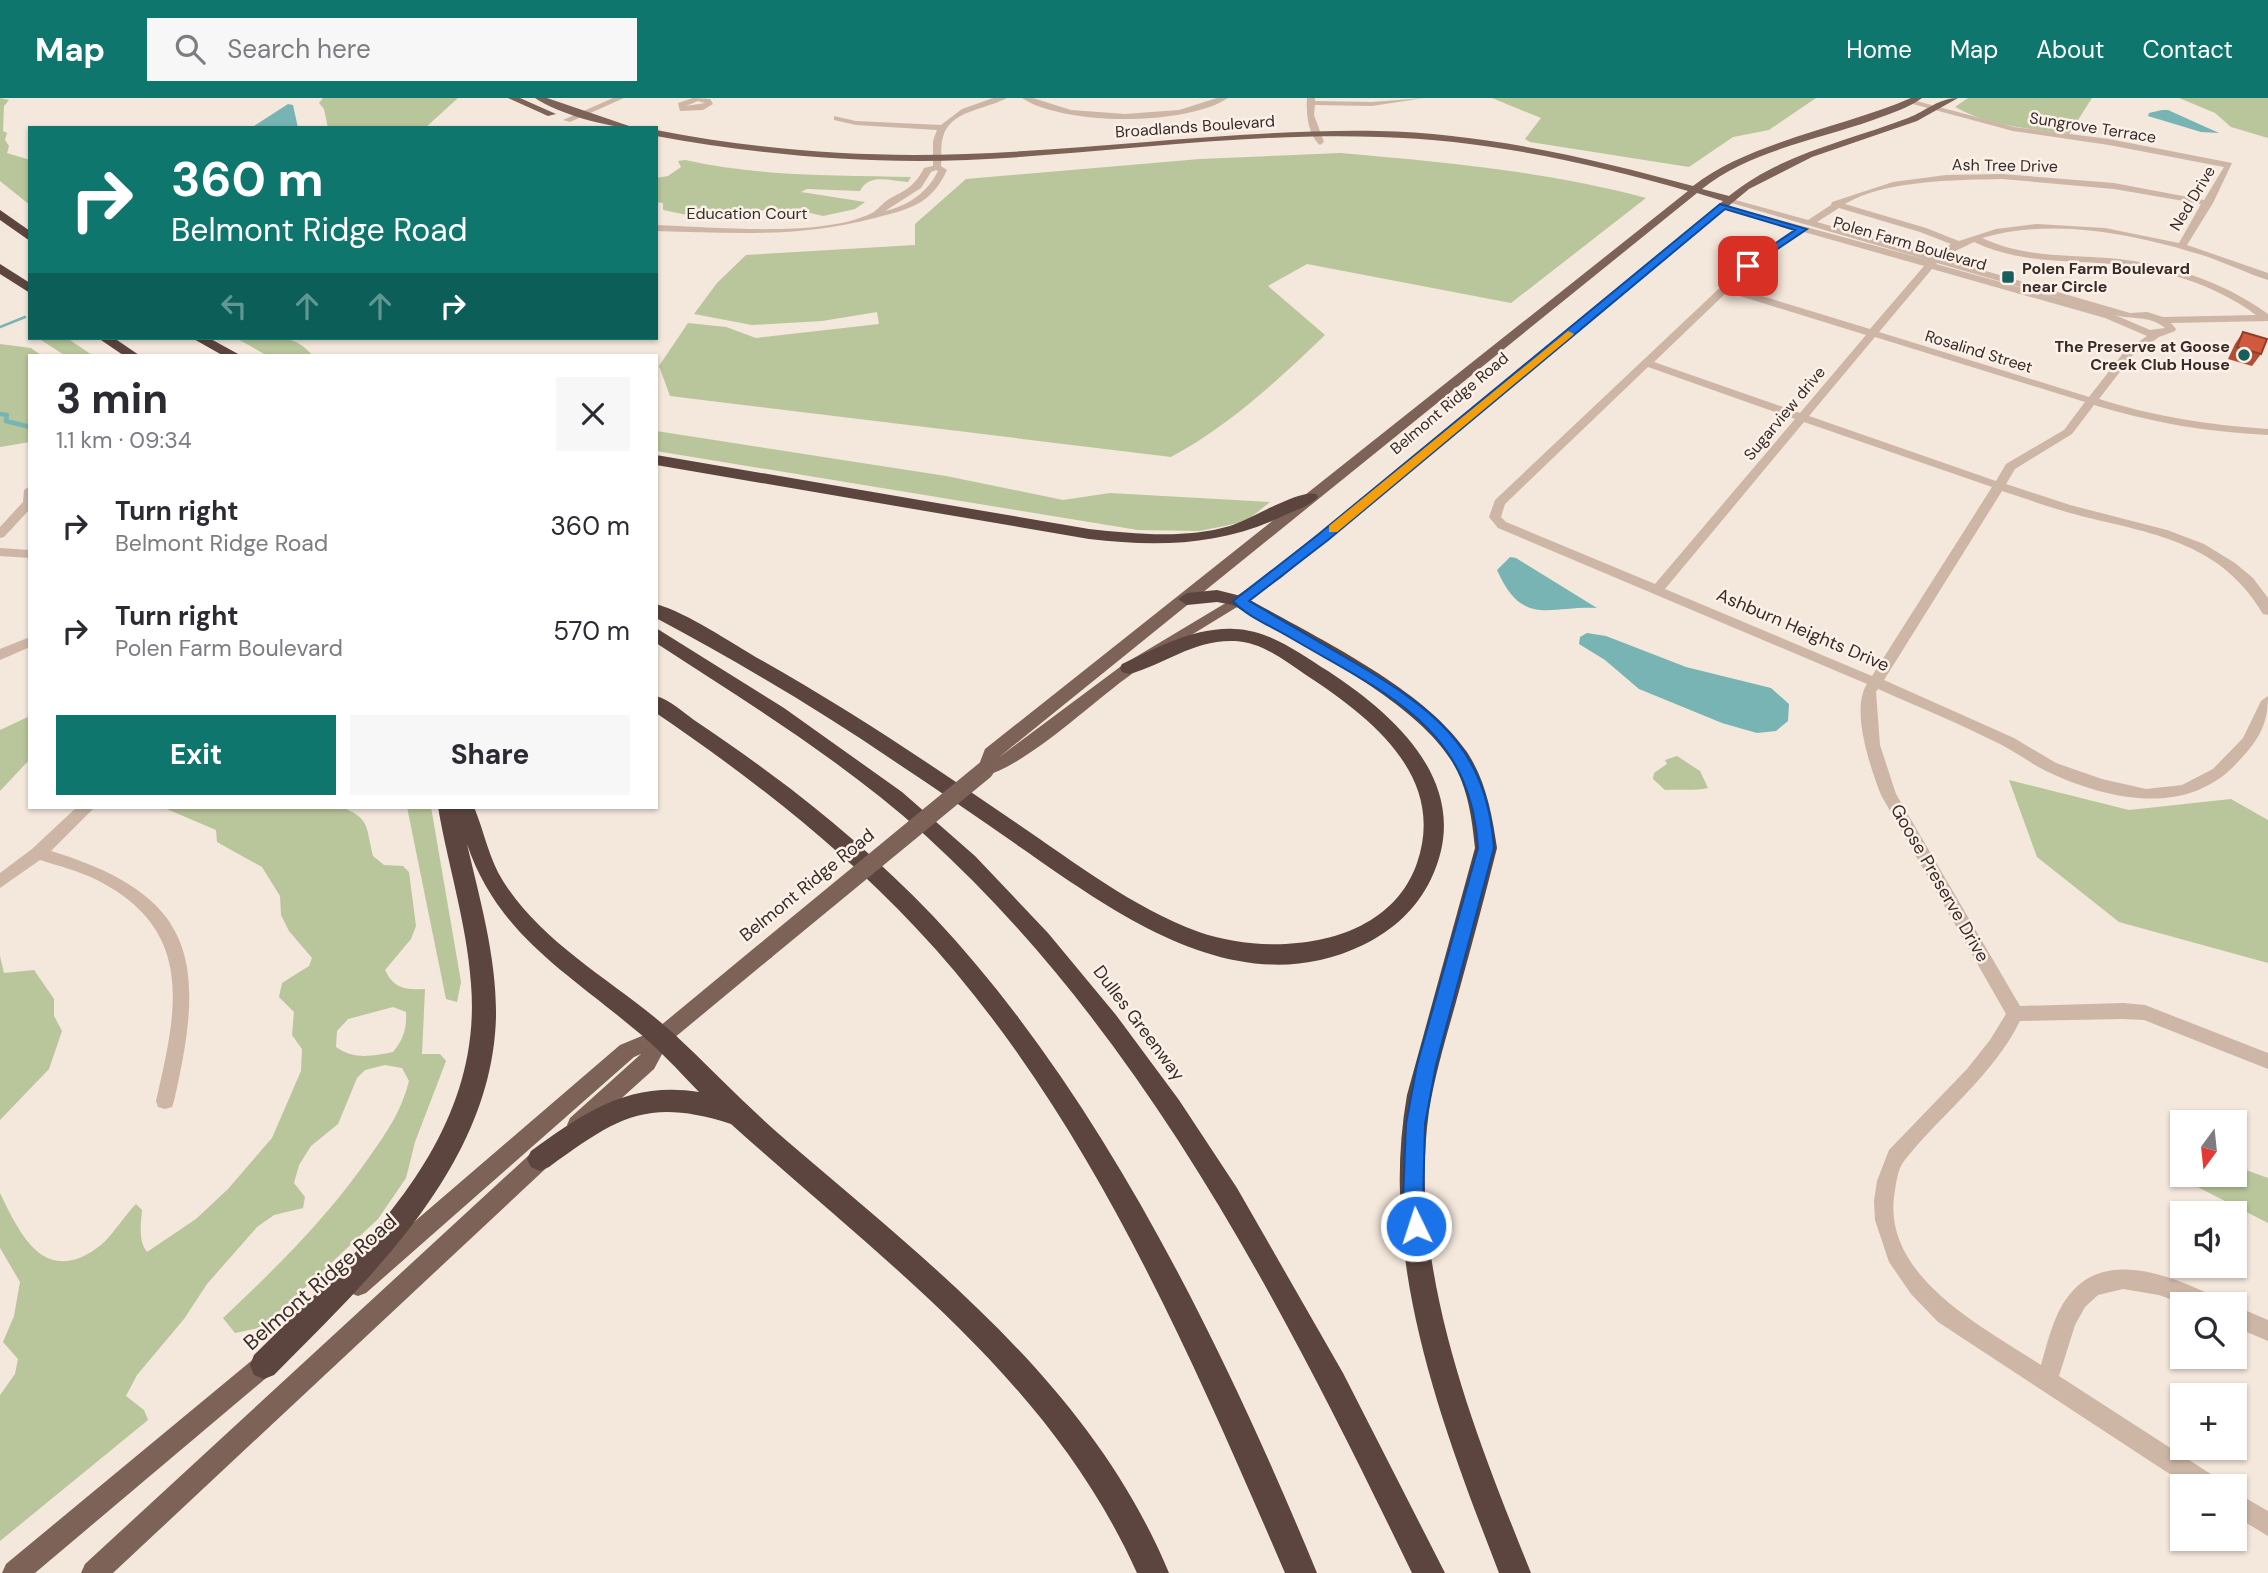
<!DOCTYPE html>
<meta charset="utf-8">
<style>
:root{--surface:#fff;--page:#f7f7f7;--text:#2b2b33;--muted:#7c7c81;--accent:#0f766e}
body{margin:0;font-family:"DM Sans",sans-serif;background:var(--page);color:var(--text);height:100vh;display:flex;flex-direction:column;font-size:26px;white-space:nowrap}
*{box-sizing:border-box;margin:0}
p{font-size:23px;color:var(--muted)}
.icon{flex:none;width:38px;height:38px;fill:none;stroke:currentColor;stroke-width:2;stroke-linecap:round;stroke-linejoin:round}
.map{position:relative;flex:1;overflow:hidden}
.sheet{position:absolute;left:28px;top:256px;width:630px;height:455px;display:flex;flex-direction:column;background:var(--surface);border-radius:0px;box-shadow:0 2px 5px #0004}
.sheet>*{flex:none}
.guide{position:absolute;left:28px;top:28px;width:630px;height:214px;border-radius:0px;box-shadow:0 2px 5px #0004;background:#0f766e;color:#fff;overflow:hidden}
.needle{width:46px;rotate:195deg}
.controls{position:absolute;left:2170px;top:1012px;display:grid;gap:14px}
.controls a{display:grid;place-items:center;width:77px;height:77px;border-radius:0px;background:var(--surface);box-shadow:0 2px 5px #0004;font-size:35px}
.pin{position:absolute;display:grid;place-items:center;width:60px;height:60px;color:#fff;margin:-30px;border-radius:14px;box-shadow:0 4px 10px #0006}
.me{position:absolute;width:77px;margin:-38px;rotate:356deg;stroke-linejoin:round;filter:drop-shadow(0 0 5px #0008)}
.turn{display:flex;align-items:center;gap:24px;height:147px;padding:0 28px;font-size:32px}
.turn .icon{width:91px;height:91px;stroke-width:2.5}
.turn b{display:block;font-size:49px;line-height:60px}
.lanes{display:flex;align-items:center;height:66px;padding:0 28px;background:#0003;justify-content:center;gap:35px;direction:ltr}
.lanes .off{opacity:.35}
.round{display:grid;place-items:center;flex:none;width:74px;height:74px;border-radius:0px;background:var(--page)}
.head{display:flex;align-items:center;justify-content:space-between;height:119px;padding:0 28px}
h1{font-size:42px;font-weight:700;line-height:52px}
.cta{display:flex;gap:14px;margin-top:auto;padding:14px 28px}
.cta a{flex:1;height:80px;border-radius:0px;background:var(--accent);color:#fff;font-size:28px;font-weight:700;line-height:80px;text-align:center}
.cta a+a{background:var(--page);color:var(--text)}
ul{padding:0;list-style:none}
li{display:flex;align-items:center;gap:21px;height:105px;padding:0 28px}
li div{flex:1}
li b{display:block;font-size:26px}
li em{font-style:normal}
header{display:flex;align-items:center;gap:42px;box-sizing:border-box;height:98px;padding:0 35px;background:var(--accent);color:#fff}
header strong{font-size:33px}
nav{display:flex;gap:38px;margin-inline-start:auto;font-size:24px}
.search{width:490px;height:63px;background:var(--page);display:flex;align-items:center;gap:18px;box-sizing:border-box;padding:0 24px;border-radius:0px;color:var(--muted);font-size:26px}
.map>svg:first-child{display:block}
.green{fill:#b9c59a;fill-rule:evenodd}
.water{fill:#78b4b3}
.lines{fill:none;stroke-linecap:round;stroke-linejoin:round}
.stream-far1{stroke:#78b4b3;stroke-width:2.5}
.stream{stroke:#78b4b3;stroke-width:4.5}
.minor{fill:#cdb6a6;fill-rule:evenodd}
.major{fill:#7c6257;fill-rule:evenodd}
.highway{fill:#5b453e;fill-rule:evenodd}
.major-bridge{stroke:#7c6257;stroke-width:18}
.wall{fill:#b34d35}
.building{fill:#d0593e;stroke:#923e2b;stroke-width:2}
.route{fill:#1a73e8;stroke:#114b97;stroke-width:2}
.slow{fill:#f59e0b}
.poi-dot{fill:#195e5e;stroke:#fbf1e8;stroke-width:2.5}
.labels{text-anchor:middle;stroke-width:5;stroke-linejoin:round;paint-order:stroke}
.far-street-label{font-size:16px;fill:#392c28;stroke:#fbf1e8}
.far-poi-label{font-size:16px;font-weight:bold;fill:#392c28;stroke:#fbf1e8;text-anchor:start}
.street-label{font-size:18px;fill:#392c28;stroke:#fbf1e8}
.near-street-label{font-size:21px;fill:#392c28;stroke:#fbf1e8}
</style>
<header>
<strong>Map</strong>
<div class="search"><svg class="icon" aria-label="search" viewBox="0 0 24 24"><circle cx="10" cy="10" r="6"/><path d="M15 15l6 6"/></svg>Search here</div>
<nav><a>Home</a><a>Map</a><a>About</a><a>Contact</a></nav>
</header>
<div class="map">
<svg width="2268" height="1475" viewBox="0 0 2268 1475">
<rect width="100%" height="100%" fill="#f4e7db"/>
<g class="green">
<polygon points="0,0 9,2 4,8 3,33 7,35 5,42 9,48 7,55 30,62 30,107 0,83"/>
<polygon points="323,0 458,0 425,30 328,30 324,11 319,5"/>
<polygon points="1492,0 1816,0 1769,32 1733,39 1689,69 1530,44 1525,41 1541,20"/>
<path d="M1968,0H2092L2069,36C2032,31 1988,28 1955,9Z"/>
<polygon points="2179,0 2268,0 2268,40 2231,29 2215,15"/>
<path d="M1340,55C1444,64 1544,73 1646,100L1511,205L1307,166L1268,188L1325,237C1277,283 1229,328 1171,359L670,298L659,268L688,225L726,229L756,240L879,226L877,214L822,223L752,227L694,216L717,185L746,157L915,147V126L966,81L1200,61Z"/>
<path d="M685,62C760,79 836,77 911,79L908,84C890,83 869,75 860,93L807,91L801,94L865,104L855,111L823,118L802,113L770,112L734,113L702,120L663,112V105L656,104V80L668,78L681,69L678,63Z"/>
<polygon points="38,240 67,240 92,257 64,257"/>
<path d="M236,240C264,239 292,233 312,257H266Z"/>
<polygon points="0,246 31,250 41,257 30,257 30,344 0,349"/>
<polygon points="656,333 946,378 1063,402 1110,395 1270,404 1245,424 1199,433 1138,432 656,353"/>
<polygon points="30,618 30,661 0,693 0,632"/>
<path d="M1677,658L1700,673L1708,690C1694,693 1681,691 1665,692L1653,681L1654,675L1667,666L1665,662Z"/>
<polygon points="2009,682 2129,712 2231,701 2268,722 2268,865 2119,824 2037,759"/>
<path d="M162,709H341C371,720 366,731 373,758L384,767L403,768L409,774L416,828L411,841L385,872C394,891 406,892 425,891L422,956H440L446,963L415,1044L406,1080L378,1121L263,1229L235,1235L223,1220C277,1169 328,1119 370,1058C387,1034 402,1012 409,983L402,970L385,967L365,972L357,980L338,1026L311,1048L299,1067L294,1085L305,1099L303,1110L274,1117L257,1129L207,1186L184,1221L137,1277L126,1298L144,1312L148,1322L0,1443V1297L15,1276L18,1261L3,1244L14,1218L20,1184L0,1150V1095C21,1139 46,1190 101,1147C111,1139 125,1117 136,1106L142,1112C141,1125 138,1143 147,1154L196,1121L228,1091L272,1040L301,973L302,951L292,937L294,914L279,899L282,885L309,868L312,860L289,833L281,817L280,798L262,769L217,744L216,732ZM393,909L406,914C407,931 403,942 393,954C372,958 354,962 336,949L337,933L348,921Z"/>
<polygon points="407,709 431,709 461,884 457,904 446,901"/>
<polygon points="0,858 4,875 34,872 54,901 54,918 62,933 49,971 0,1022"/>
<polygon points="2235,1068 2268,1080 2268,1125 2182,1081 2185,1076 2235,1076"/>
</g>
<g class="water">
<polygon points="288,6 293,7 298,30 251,30"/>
<polygon points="2162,12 2168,12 2219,35 2201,34 2148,18 2149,15"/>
<path d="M1510,459L1516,460L1597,510C1548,508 1522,529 1497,472Z"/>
<polygon points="1587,535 1606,538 1686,569 1771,590 1789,606 1788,623 1776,633 1757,635 1722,625 1639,591 1605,562 1579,546 1580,539"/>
</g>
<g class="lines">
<polyline class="stream-far1" points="0,229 25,219"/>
<polyline class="stream" points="0,316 7,317 6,323 30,329"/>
<g class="minor">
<polygon points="613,0 624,0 570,24 563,22"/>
<path d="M693,0L710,1L713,6L703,12L680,13L678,5ZM698,3L705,5L686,8Z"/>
<path d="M993,0H1007C985,12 950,12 943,39C940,48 942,59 941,68L947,72C931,107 909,111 875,120C799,140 734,135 656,133V127C713,129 822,140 872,115C878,112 882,105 889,101C906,92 915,88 924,70L933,68V43L937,32L856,27L834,22V18L856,23L941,27L962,11ZM936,72L938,73C928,94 908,108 885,113L921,90L931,74Z"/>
<path d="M1022,0H1033L1071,12L1125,16L1179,12L1217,0H1228C1186,28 1064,28 1022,0Z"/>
<path d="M1307,0H1315V3L1372,4L1424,0L1372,8L1315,7L1314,17L1324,44L1320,47C1308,37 1306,15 1307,0Z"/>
<path d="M1909,1L2014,29L2109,41L2232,65L2213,105L2187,147L2268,175V182C2246,175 2224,164 2202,157C2135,136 2052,119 1982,140C2022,159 2065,157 2108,160C2166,165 2221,182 2268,216V223L2171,225L2176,231L2175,233L2159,239L2132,258L2099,301C2155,319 2210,327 2268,331V337C2208,334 2152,325 2094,307L2072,336L2015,371L2006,386L2070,407L2167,432L2204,446L2235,465L2253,480L2268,500V517L2263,516C2223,447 2157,436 2085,419C2057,412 2030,402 2002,393L1884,582L2014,640L2056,665L2102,681L2146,691L2182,687L2213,671L2243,640L2261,603L2268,598C2268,630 2256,645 2235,667C2184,720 2105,701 2046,673C2030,665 2016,654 2000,646C1960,626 1919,609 1878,591L1876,594L1880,647L1896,696L2020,908L2123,905L2145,907L2268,955V971L2144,922L2123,921L2020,923C1992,979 1942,1015 1904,1063C1897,1072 1896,1087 1894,1099C1884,1180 1985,1230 2041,1267C2048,1243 2054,1215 2070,1196C2107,1150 2173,1179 2216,1199L2219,1206H2184L2159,1197L2123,1191L2098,1197L2085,1209L2075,1227L2059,1278L2217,1380L2220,1388H2188L1938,1224L1911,1196L1889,1164L1875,1122L1874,1103L1877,1083L1889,1052L1967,971L1990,942L2006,916L1881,697C1871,671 1850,612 1867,586L1498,430L1489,419L1495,402L1745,166L1795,131L1720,110V106L1928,162L1728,104V100L1808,122L1831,107L1832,104L1893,84L1946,77L2002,76L2114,85L2204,102L2224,69L2109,47L2013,33L1909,5ZM2002,81L2114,91L2201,106L2179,145L2105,130L2037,126L1996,131L1959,143L1926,130L1845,106C1885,82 1956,82 2002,81ZM1839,110L1920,134L1951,146L1933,158L1817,124ZM1804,134L1924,168L1870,231L1732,189L1751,170ZM1974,144C2018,165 2064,162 2111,166C2163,171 2214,186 2256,217L2163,219L2147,214L2130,215L1941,160ZM1937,165L2069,203L1936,166ZM1932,171L2105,220L2147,238L2124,254L2089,299L1879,234ZM1727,194L1866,237L1800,315L1654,264ZM2115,217C2133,222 2150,217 2165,230L2150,232ZM1875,239L2085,304L2064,332L2006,366L1996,383L1809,318ZM1648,269L1795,321L1655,486L1506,424L1501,419L1505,406ZM1804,324L1992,389L1872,578L1665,491Z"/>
<polygon points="30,388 30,411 4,439 0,440 0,429 23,404 24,392"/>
<polygon points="0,450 30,452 30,460 0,458"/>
<polygon points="30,539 30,549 0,562 0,551"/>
<path d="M77,709H95L51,753C198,798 206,864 174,1003L172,1009L165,1011L158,1009L156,1003C177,912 196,832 97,782C79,773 59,768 40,762L0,790V775L32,751Z"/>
<polygon points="2235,1208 2268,1222 2268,1243 2235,1229"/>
<polygon points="2235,1394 2268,1413 2268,1438 2235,1418"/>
</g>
<g class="major">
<polygon points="508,0 520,0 556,16 548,18"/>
<path d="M535,0H547L635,30C609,30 556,15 535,0Z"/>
<path d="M1911,0H1922C1909,10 1889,16 1873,22C1817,42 1749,53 1702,91L1729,98C1780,56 1848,43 1908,20C1926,13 1939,0 1958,0L1917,23L1812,59L1749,91L1281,480C1233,514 1181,541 1133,575C1091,605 1031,664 985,678L977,672L985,651L1688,93C1587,64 1485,42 1380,39C1242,34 1105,56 967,62C863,66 759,57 656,38V32C759,52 862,60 966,56C1103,51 1239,31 1377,33C1484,35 1590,60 1693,88C1749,44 1844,29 1911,0ZM1697,95L1723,103L1271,474L1234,500L1124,566L998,660Z"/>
<polygon points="765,845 772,847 774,853 772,859 668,945 654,971 584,1034 577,1037 570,1034 567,1027 570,1020 641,956 634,959 366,1195 358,1198 350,1195 347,1187 350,1179 620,947 654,933 758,847"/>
<polygon points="549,1043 557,1046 560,1053 557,1060 113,1475 81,1475 85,1466 541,1046"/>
<polygon points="270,1250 278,1254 282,1262 278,1270 35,1475 2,1475 6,1466 262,1254"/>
</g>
<g class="highway">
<polygon points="0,112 30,133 30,143 0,122"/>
<polygon points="0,166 30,185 30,195 0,176"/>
<polygon points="98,240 114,240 139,257 123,257"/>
<polygon points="192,240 209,240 240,257 222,257"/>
<path d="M656,357L1089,431C1135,436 1185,441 1230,428C1250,422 1299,391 1316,396L1318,399C1310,408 1296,412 1285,417C1221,448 1158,449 1089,441L656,367Z"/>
<path d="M1217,492L1245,499C1313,538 1423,589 1467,654C1486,683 1492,716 1497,750C1484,802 1470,853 1456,904C1446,940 1435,976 1429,1013C1407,1169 1474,1333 1531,1475H1499C1441,1325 1378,1161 1407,997L1475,750C1472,720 1468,689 1451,662C1412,600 1298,545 1233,507L1217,504L1187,507L1178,501L1187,495Z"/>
<path d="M656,506C688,515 731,545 761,562C848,611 930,666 1012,722C1072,762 1131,809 1199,834C1271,859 1388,850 1417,765C1447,678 1370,619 1306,577C1285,563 1262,544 1235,543C1195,541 1165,566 1129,576L1122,574L1120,570L1122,566C1157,550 1195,529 1234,531C1270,532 1299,555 1328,573C1398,619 1475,689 1431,781C1416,812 1393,832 1363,847C1239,907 1118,817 1020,749C979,720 936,691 894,663C818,611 738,564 656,520Z"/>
<path d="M656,530L784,610L902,694L975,758L1048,835L1116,917L1179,1002L1237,1090L1343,1275L1445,1475H1412C1284,1211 1146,938 925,737C843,663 748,605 656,545Z"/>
<path d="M656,598C670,602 683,614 694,622C719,639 744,656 768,674C827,717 882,765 933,818C1101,996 1224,1250 1317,1475H1285C1189,1253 1084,1008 916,830C838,747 750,679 656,615Z"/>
<path d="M438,709H474C484,733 489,761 503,783C544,848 616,884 672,934C711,970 747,1009 787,1043C935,1170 1092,1290 1169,1475H1137C1050,1282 884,1164 731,1026C646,999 617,1020 549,1069L540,1073L531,1069L527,1061L531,1053C585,1014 629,983 699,994C678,972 657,949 633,930C565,873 497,835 467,746C480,802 497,861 496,919C492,1067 371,1179 274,1277L264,1281L254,1277L250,1267L254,1257C357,1155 484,1045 471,886C467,826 448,768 438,709Z"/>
</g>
<polyline class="major-bridge" points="765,853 985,672"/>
</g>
<polygon class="wall" points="2243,234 2261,256 2252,268 2228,261 2235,246"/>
<polygon class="building" points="2243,234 2267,241 2261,256 2237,249"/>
<path class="route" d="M1720,106L1807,131L1748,171L1743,168L1745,166L1795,132L1725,111L1328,442L1249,503C1282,522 1316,542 1350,562C1431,609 1487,648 1494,750L1436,967L1425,1026L1423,1104L1426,1128L1423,1135L1416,1138L1409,1135L1403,1104L1406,1026L1417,967L1478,750C1471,628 1383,594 1291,540C1273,529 1246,518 1233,503L1319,436Z"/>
<polygon class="slow" points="1568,233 1574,236 1572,238 1337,434 1329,434 1329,428"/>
<g class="poi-dot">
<rect x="2001" y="172" width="14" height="14" rx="3.5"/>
<circle cx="2244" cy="257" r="7"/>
</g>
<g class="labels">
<g class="far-street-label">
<text transform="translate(1195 28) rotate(-4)" y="6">Broadlands Boulevard</text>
<text transform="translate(2093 29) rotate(9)" y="6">Sungrove Terrace</text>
<text transform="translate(2005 67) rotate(1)" y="6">Ash Tree Drive</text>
<text transform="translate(2192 100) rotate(-59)" y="6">Ned Drive</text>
<text x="747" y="121">Education Court</text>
<text transform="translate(1910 145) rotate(16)" y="6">Polen Farm Boulevard</text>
<text transform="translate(1979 253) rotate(17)" y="6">Rosalind Street</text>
<text transform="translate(1449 305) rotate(-40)" y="6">Belmont Ridge Road</text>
<text transform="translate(1784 315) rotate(-50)" y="6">Sugarview drive</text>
</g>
<g class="far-poi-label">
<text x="2022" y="176">Polen Farm Boulevard<tspan x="2022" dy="18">near Circle</tspan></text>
<text x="2230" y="254" text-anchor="end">The Preserve at Goose<tspan x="2230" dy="18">Creek Club House</tspan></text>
</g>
<g class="street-label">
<text transform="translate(1803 532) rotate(23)" y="6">Ashburn Heights Drive</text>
<text transform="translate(1940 785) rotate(60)" y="6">Goose Preserve Drive</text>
<text transform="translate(807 787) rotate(-39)" y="6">Belmont Ridge Road</text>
<text transform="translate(1139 925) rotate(53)" y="6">Dulles Greenway</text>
</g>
<g class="near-street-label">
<text transform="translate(320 1184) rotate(-41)" y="7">Belmont Ridge Road</text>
</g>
</g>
</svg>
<div class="controls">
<a><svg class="needle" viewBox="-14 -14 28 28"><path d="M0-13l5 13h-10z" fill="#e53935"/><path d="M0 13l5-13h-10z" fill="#7c7c81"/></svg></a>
<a><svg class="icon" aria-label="sound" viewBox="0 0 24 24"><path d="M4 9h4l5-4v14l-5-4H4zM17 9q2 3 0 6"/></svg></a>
<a><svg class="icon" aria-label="search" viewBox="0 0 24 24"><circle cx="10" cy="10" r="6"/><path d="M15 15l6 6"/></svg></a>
<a>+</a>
<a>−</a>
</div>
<div class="pin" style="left:1748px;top:168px;background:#d93025"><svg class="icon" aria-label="arrive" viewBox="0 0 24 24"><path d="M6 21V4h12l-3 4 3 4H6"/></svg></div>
<svg class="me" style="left:1416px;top:1128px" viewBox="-20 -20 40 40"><circle r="17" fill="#1a73e8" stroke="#fff" stroke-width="3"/><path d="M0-11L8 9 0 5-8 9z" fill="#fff"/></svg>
<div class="guide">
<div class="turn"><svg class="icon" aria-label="right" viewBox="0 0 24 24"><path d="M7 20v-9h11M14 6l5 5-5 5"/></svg><div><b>360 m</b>Belmont Ridge Road</div></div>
<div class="lanes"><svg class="icon off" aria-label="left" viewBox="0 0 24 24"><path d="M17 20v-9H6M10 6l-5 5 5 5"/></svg><svg class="icon off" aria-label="ahead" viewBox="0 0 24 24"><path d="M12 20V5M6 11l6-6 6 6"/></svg><svg class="icon off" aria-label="ahead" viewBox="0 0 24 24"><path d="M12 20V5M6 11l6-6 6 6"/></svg><svg class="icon" aria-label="right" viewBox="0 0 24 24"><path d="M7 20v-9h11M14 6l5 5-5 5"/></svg></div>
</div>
<section class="sheet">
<div class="head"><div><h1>3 min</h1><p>1.1 km · 09:34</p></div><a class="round"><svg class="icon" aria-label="close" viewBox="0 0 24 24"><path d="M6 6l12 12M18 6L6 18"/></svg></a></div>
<ul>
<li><svg class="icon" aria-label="right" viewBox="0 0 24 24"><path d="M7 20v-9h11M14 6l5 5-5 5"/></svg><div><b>Turn right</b><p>Belmont Ridge Road</p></div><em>360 m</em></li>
<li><svg class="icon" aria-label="right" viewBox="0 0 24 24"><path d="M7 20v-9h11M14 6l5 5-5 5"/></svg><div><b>Turn right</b><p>Polen Farm Boulevard</p></div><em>570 m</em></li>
</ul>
<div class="cta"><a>Exit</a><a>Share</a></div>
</section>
</div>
